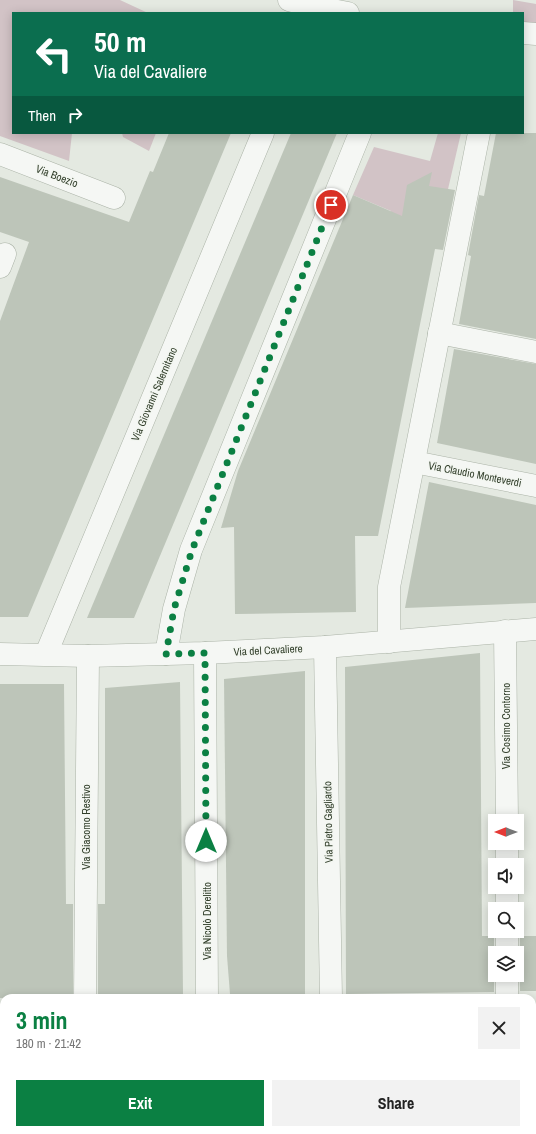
<!DOCTYPE html>
<meta charset="utf-8">
<style>
:root{--surface:#fff;--page:#f2f2f2;--text:#222;--muted:#767676;--accent:#0b8043}
body{margin:0;font-family:"Archivo Narrow",sans-serif;background:var(--page);color:var(--text);height:100vh;display:flex;flex-direction:column;font-size:15px;white-space:nowrap}
*{box-sizing:border-box;margin:0}
p{font-size:13px;color:var(--muted)}
.icon{flex:none;width:22px;height:22px;fill:none;stroke:currentColor;stroke-width:2;stroke-linecap:round;stroke-linejoin:round}
.map{position:relative;flex:1;overflow:hidden}
.details{position:absolute;left:0px;top:994px;width:536px;height:140px;display:flex;flex-direction:column;background:var(--surface);border-radius:12px 12px 0 0;box-shadow:0 2px 10px #0003}
.details>*{flex:none}
.top-card{position:absolute;left:12px;top:12px;width:512px;height:122px;border-radius:0px;box-shadow:0 2px 10px #0003;background:#0b6e4f;color:#fff;overflow:hidden}
.needle{width:26px;rotate:270deg}
.controls{position:absolute;left:488px;top:814px;display:grid;gap:8px}
.controls a{display:grid;place-items:center;width:36px;height:36px;border-radius:0px;background:var(--surface);box-shadow:0 2px 10px #0003;font-size:20px}
.pin{position:absolute;display:grid;place-items:center;width:34px;height:34px;color:#fff;margin:-17px;border:2px solid #fff;border-radius:50%;box-shadow:0 1px 4px #0007}
.me{position:absolute;width:44px;margin:-22px;rotate:0deg;stroke-linejoin:round;filter:drop-shadow(0 0 3px #0008)}
.turn{display:flex;align-items:center;gap:14px;height:84px;padding:0 16px;font-size:18px}
.turn .icon{width:52px;height:52px;stroke-width:2.5}
.turn b{display:block;font-size:28px;line-height:34px}
.then{display:flex;align-items:center;height:38px;padding:0 16px;background:#0003;gap:8px;font-size:15px}
.round{display:grid;place-items:center;flex:none;width:42px;height:42px;border-radius:0px;background:var(--page)}
.overview{display:flex;align-items:center;justify-content:space-between;height:68px;padding:0 16px}
h1{font-size:24px;font-weight:800;line-height:30px;color:var(--accent)}
.action{display:flex;gap:8px;margin-top:auto;padding:8px 16px}
.action a{flex:1;height:46px;border-radius:0px;background:var(--accent);color:#fff;font-size:16px;font-weight:800;line-height:46px;text-align:center}
.action a+a{background:var(--page);color:var(--text)}
.map>svg:first-child{display:block}
.green{fill:#d2c3c6}
.building{fill:#bdc5b9}
.lines{fill:none;stroke-linecap:round;stroke-linejoin:round}
.minor-casing{stroke:#abb3a7;stroke-width:23}
.minor{stroke:#f5f7f4;stroke-width:22}
.route{stroke:#0b8043;stroke-width:7;stroke-dasharray:0 12.6}
.labels{text-anchor:middle;stroke-width:3;stroke-linejoin:round;paint-order:stroke}
.street-label{font-size:11px;fill:#323f2b;stroke:#f3f6f1}
</style>
<div class="map">
<svg width="536" height="1134" viewBox="0 0 536 1134">
<rect width="100%" height="100%" fill="#e4e9e1"/>
<g class="green">
<polygon points="0,0 120,0 148,13 13,13 13,133 72,133 69,161 0,136"/>
<polygon points="513,0 536,4 536,24 523,22 523,13 513,13"/>
<polygon points="122,133 156,133 149,151 123,137"/>
<polygon points="438,133 461,133 439,228 389,219 391,211 353,195 374,147 430,161"/>
</g>
<g class="building">
<polygon points="169,133 231,133 28,617 0,617 0,321 29,242 0,232 0,177 129,222 150,171 153,172"/>
<polygon points="291,133 337,133 134,618 87,618"/>
<polygon points="496,133 536,133 536,339 459,324 471,256 468,255 479,195 484,196"/>
<polygon points="432,172 429,186 455,190 443,250 435,249 378,536 355,536 356,612 235,614 234,527 221,528 238,471 353,195 402,216 407,185"/>
<polygon points="454,349 536,364 536,464 437,443"/>
<polygon points="429,482 536,505 536,603 405,608"/>
<polygon points="480,653 482,936 494,936 494,992 346,994 345,667"/>
<polygon points="305,671 305,994 230,994 227,956 224,679"/>
<polygon points="180,682 183,995 98,997 98,904 105,904 105,688"/>
<polygon points="0,684 64,684 66,904 73,904 73,997 0,998"/>
<polygon points="520,936 536,936 536,991 520,991 520,975 517,968 517,960 520,953"/>
</g>
<g class="lines">
<defs>
<g id="minor">
<polyline points="289,0 316,7 348,13"/>
<polyline points="523,33 536,34"/>
<polyline points="0,154 114,198"/>
<polyline points="0,267 5,254"/>
<polyline points="439,333 536,352"/>
<polyline points="414,462 536,486"/>
<polyline points="505,631 507,821"/>
<polyline points="389,642 389,587 479,133"/>
<polyline points="325,647 331,998"/>
<polyline points="205,653 207,998"/>
<polyline points="0,654 88,656 205,653 325,647 536,629"/>
<polyline points="46,654 263,133"/>
<polyline points="166,654 174,609 191,550 360,133"/>
<polyline points="507,843 507,865"/>
<polyline points="507,887 507,909"/>
<polyline points="507,931 507,953"/>
<polyline points="507,975 507,998"/>
<polyline points="85,998 88,656"/>
<polyline points="532,1024 536,1024"/>
<polyline points="0,1031 4,1031"/>
<polyline points="532,1114 536,1114"/>
<polyline points="211,1130 212,1134"/>
<polyline points="352,1130 353,1134"/>
<polyline points="527,1130 528,1134"/>
<polyline points="83,1134 83,1130"/>
</g>
</defs>
<use href="#minor" class="minor-casing"/>
<use href="#minor" class="minor"/>
</g>
<g class="lines">
<polyline class="route" points="206,841 205,653 166,654 174,609 192,550 331,205"/>
</g>
<g class="labels">
<g class="street-label">
<text transform="translate(57 176) rotate(21)" y="4">Via Boezio</text>
<text transform="translate(154 394) rotate(-67)" y="4">Via Giovanni Salernitano</text>
<text transform="translate(475 474) rotate(11)" y="4">Via Claudio Monteverdi</text>
<text transform="translate(268 650) rotate(-3)" y="4">Via del Cavaliere</text>
<text transform="translate(506 726) rotate(-90)" y="4">Via Cosimo Contorno</text>
<text transform="translate(328 822) rotate(-91)" y="4">Via Pietro Gagliardo</text>
<text transform="translate(86 827) rotate(-90)" y="4">Via Giacomo Restivo</text>
<text transform="translate(207 921) rotate(-90)" y="4">Via Nicolò Derelitto</text>
</g>
</g>
</svg>
<div class="controls">
<a><svg class="needle" viewBox="-14 -14 28 28"><path d="M0-13l5 13h-10z" fill="#e53935"/><path d="M0 13l5-13h-10z" fill="#767676"/></svg></a>
<a><svg class="icon" aria-label="sound" viewBox="0 0 24 24"><path d="M4 9h4l5-4v14l-5-4H4zM17 9q2 3 0 6"/></svg></a>
<a><svg class="icon" aria-label="search" viewBox="0 0 24 24"><circle cx="10" cy="10" r="6"/><path d="M15 15l6 6"/></svg></a>
<a><svg class="icon" aria-label="layers" viewBox="0 0 24 24"><path d="M12 4l9 5-9 5-9-5zM3 14l9 5 9-5"/></svg></a>
</div>
<div class="pin" style="left:331px;top:205px;background:#d93025"><svg class="icon" aria-label="arrive" viewBox="0 0 24 24"><path d="M6 21V4h12l-3 4 3 4H6"/></svg></div>
<svg class="me" style="left:206px;top:841px" viewBox="-20 -20 40 40"><circle r="19" fill="#fff"/><path d="M0-13L10 11 0 6-10 11z" fill="#0b8043"/></svg>
<div class="top-card">
<div class="turn"><svg class="icon" aria-label="left" viewBox="0 0 24 24"><path d="M17 20v-9H6M10 6l-5 5 5 5"/></svg><div><b>50 m</b>Via del Cavaliere</div></div>
<div class="then">Then<svg class="icon" aria-label="right" viewBox="0 0 24 24"><path d="M7 20v-9h11M14 6l5 5-5 5"/></svg></div>
</div>
<section class="details">
<div class="overview"><div><h1>3 min</h1><p>180 m · 21:42</p></div><a class="round"><svg class="icon" aria-label="close" viewBox="0 0 24 24"><path d="M6 6l12 12M18 6L6 18"/></svg></a></div>
<div class="action"><a>Exit</a><a>Share</a></div>
</section>
</div>
